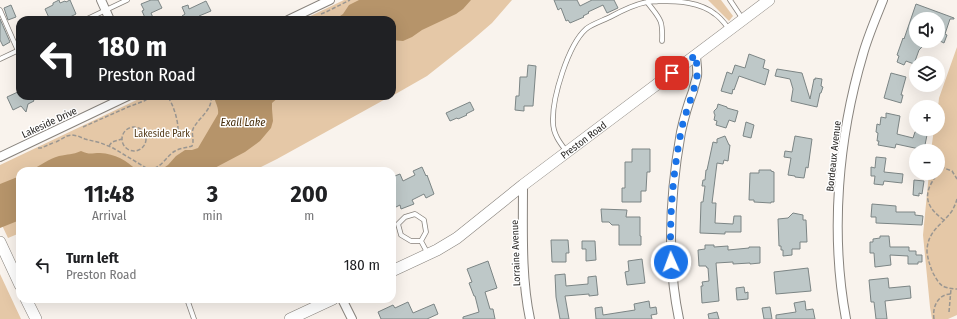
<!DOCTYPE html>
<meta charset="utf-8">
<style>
:root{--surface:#fff;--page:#f2f2f2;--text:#202124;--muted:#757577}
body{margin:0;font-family:"Fira Sans Condensed",sans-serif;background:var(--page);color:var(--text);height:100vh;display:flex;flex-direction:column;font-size:15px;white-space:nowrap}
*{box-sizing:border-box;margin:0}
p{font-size:13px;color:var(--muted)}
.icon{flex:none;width:22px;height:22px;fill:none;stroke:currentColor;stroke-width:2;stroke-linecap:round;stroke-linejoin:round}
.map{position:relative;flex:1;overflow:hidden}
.details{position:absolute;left:16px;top:167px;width:380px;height:136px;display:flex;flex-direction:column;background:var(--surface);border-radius:12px;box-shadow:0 4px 16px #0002}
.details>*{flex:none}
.hud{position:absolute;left:16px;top:16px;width:380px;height:84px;border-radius:12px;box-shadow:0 4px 16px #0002;background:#202124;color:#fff;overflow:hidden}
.controls{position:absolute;left:909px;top:12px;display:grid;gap:8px}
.controls a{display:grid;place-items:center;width:36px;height:36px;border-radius:50%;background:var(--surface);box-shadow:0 4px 16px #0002;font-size:20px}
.pin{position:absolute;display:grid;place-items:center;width:34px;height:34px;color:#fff;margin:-17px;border-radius:8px;box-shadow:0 2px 6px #0006}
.me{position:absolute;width:44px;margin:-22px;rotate:358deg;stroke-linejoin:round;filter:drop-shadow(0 0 3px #0008)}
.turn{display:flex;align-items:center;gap:14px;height:84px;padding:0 16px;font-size:18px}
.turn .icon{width:52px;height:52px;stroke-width:2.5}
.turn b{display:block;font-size:28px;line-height:34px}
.eta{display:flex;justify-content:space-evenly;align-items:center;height:68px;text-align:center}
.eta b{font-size:24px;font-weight:700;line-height:28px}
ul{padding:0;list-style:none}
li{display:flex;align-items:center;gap:12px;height:60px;padding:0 16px}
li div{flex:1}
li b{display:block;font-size:15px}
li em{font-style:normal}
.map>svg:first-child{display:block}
.green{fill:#e5c8a7}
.water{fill:#b6946a}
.building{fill:#bec8c8;stroke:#7c8585}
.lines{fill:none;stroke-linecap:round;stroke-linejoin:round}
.lane-casing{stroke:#88837d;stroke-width:5.5}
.street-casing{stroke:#88837d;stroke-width:10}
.secondary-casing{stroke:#88837d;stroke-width:12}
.path{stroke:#9a9691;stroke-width:1.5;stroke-dasharray:4 2;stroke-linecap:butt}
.lane{stroke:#fff;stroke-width:4}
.street{stroke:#fff;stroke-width:8}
.secondary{stroke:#fff;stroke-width:11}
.route{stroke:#1a73e8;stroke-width:7;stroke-dasharray:0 12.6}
.labels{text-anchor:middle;stroke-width:3;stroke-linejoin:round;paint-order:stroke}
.street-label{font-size:10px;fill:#282624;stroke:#fff}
.park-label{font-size:10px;fill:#503715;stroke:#fff}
.water-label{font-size:11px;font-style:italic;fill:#462d0b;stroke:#fff}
</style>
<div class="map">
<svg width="957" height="319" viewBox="0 0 957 319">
<rect width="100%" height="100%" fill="#f9f3ed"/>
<g class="green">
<polygon points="344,0 512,0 492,23 470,42 427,76 392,96 392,20 302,20"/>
<polygon points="708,0 721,0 733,16 729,21"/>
<polygon points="957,47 957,315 948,319 932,319 930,307 923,235 929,173 938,173 938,151 931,151 934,129 938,129 938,107 939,98"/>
<polygon points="145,96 391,96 277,159 253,171 20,171 20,233 8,238 0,221 0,165"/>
<polygon points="0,274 21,319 0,319"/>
</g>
<g class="water">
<polygon points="359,0 471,0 463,9 456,14 422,30 412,37 403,41 392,40 392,20 334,20 343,14 349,5"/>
<path d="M214,96H280L272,103V109L273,121L271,128L260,141L245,152L209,171H159L168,165L176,156L185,150H192L198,148L218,114C219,107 215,103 214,96Z"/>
<path d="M81,151C90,155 91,153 100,153C115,154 127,160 137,171H31C40,165 49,159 59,156C68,154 72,155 81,151Z"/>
<polygon points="20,176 20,220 0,228 0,184"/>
</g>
<g class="building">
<polygon points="59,0 60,3 65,1 66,2 70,0 76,14 64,20 50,20 45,9 53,5 53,3"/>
<polygon points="151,0 158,0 162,8 151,13 154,20 146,20 142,11 144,10 141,4"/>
<polygon points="554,0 577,0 580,6 592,0 614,0 618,8 607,13 603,5 588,12 589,13 583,16 584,17 570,23 568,20 566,21 561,8 558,10"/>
<polygon points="206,1 211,11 199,16 201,20 184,20 182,16 185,14 182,7 188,5 189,9"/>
<polygon points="916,4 954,18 954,19 950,19 945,34 947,35 944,43 938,40 938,19 916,19 916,41 920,41 922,44 922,47 919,50 914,64 906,61 904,65 897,62 899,56 897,55 903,38 904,39"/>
<polygon points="11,5 16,17 8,20 4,8"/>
<polygon points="0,19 10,42 3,46 0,40"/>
<polygon points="749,54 765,60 763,68 769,70 765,85 739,76 734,90 733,89 732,94 721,91 727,72 732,74 735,65 745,68"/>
<polygon points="528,65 536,66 533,106 524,106 524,111 515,110 516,96 519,96 520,77 527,77"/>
<polygon points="777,69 802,73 810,99 814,79 815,80 815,78 822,79 821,86 823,87 821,93 820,93 817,107 791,101 793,89 790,79 775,76"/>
<polygon points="891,73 906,77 901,95 903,95 901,103 884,98"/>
<polygon points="20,91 20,96 31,96 34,101 28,104 26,112 21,106 13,110 7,97"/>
<polygon points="470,102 474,110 466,114 467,115 458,119 457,118 450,121 446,113"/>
<polygon points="718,104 727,107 727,108 738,111 735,122 729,120 726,128 716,125 717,121 714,120 715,115 714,113 714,111 717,108"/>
<polygon points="886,113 900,116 897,134 913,138 915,132 919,129 924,131 927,135 924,150 896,144 895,148 878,145 879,141 877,141 878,133 876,132 877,124 880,125 881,117 886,118"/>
<polygon points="746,122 754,125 751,138 743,136"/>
<polygon points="725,136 729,145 730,145 728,161 724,160 723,164 717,163 712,203 716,203 715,223 733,224 734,216 741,216 741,232 725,232 725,234 700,233 701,202 703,202 705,186 702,186 703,180 705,180 706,170 707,170 713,142 717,143 717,139"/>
<polygon points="795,136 812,139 808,168 806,167 804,178 795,177 795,176 788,175 791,158 784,157 785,151 792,152"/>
<polygon points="632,149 650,149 650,172 647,172 646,191 641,191 641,202 622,202 622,188 625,188 625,162 632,162"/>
<polygon points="876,157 886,158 884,172 903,174 902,183 884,181 883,185 874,184 875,176 871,176 871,167 875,168"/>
<polygon points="422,167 426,176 427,175 434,194 426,198 424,194 412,200 414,204 401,209 400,205 392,209 392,177 400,174 403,181 415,175 413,171"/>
<polygon points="759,170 771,170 771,171 774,172 774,202 771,202 771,203 754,202 754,200 749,200 750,173 759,173"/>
<polygon points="914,180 924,181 922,194 919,193 919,196 913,195"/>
<polygon points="872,204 896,206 896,212 915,212 915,215 923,216 922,225 876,223 876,217 871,217"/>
<polygon points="601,209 627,210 626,217 640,217 640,236 641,236 641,245 619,245 619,225 612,225 609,222 602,222"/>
<polygon points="793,213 803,215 803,220 806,220 807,242 800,242 800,249 792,249 792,255 783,256 783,250 781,250 781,246 779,246 778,219 788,218"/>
<polygon points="880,236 889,236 890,247 909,247 909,251 916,251 916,255 922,255 922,262 918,262 918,264 908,264 908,256 890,255 891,265 875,267 874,253 870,253 870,242 873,242 873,239 880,238"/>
<polygon points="551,240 568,240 569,253 566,253 566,262 552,262"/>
<polygon points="582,241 595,241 596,260 586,261 586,249 582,249"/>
<polygon points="705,245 714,245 714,247 728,246 728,250 749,248 749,247 760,247 760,263 750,264 750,263 733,264 733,262 716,263 719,301 702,303 701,286 703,286 702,282 709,281 708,268 707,268 706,266 699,266 698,250 705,249"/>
<polygon points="642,259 645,283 627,285 625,272 629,271 628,261"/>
<polygon points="488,261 497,288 485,292 490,309 493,309 495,319 463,319 463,317 479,312 475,296 474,296 469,283 472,282 467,269"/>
<polygon points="808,268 811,291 776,294 774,272"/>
<polygon points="565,274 566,286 588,284 588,277 596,276 598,295 589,296 589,294 565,296 569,319 560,319 556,297 555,275"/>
<polygon points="888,278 889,288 910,286 911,298 885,301 887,319 876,319 874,302 871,302 869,280"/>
<polygon points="744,287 745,293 748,292 748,299 737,300 736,288"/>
<polygon points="649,301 650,308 656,307 657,314 651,315 652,319 596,319 595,308 602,307 603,315 635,310 634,304"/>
<polygon points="805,301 806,310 813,309 815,319 776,319 776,315 796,312 794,303"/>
<polygon points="408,302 413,313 434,304 438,314 427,319 381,319 378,312 393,305 395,308"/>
<polygon points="770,307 772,319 764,319 762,308"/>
<polygon points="717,312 719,319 709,319 708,314"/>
</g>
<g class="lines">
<defs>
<g id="lane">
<polyline points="730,0 742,18"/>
<path d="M647,2C660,19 663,19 662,41"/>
<polyline points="0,10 18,51"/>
<polyline points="85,20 127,0"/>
<polyline points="0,59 19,50"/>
<path d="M567,152C560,143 553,134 553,122C552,98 568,45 586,29C590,25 604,20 610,17C621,11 636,4 647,2C651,1 655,2 659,1C678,1 700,2 715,14C721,18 725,24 729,29"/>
<polyline points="421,241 426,232 424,220 415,214 405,217 398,224 401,235 411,241 421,241 428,254"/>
<polyline points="187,299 194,319"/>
</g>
<g id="street">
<polyline points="101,0 110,20"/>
<polyline points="288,20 330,0"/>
<polyline points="0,157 128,96"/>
<path d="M523,185C523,229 521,277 530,319"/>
<polyline points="342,299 352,319"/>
<path d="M679,319C666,257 670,194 681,132C684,118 688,104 693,91C694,86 696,81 697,76C698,70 696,62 696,55"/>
<path d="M846,319C830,233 838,138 863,54C868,36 876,18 883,0"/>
</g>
<g id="secondary">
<polyline points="0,242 20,285"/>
<path id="s1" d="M392,271L437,250L457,238L523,185L769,0"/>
<polyline points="26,299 36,319"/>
<polyline points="290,319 333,299"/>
</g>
</defs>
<use href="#lane" class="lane-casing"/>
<use href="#street" class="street-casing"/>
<use href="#secondary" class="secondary-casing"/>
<g class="path">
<polyline points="321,14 326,12 350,0"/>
<polyline points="83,127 128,107 144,101 152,96"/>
<circle cx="134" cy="139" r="12"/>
<path d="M143,131C155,132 169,139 178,129C178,120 173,103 167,96"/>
<path d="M56,142L67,136L72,135L78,136L85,139L101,143L113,148L148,169C161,170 166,156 175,151C180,148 186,148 192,146C195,139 190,133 194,127C200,117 213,109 211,96"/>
<polyline points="109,146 112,142 122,139"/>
<polyline points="38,148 41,148 55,142"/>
<path d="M957,199C956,203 954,207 952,211C941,226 927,231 927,252C928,260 930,266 933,273C940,286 942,288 957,289"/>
<path d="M944,220C930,210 922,199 932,182C935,177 939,172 944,168L952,171L957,179"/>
<polyline points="949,312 951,289"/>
<path d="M934,319C932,307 938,294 951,294"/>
</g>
<use href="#lane" class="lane"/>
<use href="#street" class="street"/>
<use href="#secondary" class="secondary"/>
</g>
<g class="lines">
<path class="route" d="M671,262C669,217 673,171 682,127C686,110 694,93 697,76C698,70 696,62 696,55L672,73"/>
</g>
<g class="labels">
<g class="street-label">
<text transform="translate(49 122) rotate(-25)" y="4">Lakeside Drive</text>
<text dy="4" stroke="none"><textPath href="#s1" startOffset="233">Preston Road</textPath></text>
<text transform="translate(833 156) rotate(-84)" y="4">Bordeaux Avenue</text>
<text transform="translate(515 253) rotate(-92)" y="4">Lorraine Avenue</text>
</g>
<g class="park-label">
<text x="162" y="137">Lakeside Park</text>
</g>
<g class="water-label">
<text x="243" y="126">Exall Lake</text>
</g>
</g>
</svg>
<div class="controls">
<a><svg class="icon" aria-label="sound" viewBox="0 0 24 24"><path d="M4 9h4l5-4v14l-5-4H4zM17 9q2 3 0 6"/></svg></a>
<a><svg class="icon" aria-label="layers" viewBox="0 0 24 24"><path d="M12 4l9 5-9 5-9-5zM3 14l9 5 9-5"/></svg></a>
<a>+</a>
<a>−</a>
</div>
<div class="pin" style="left:672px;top:73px;background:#d93025"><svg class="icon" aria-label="arrive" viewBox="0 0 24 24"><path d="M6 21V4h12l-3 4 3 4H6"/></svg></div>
<svg class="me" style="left:671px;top:262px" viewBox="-20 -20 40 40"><circle r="17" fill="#1a73e8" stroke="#fff" stroke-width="3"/><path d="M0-11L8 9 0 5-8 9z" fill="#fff"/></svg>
<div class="hud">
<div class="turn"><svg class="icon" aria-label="left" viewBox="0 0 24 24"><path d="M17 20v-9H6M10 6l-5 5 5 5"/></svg><div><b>180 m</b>Preston Road</div></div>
</div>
<section class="details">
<div class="eta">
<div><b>11:48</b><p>Arrival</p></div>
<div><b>3</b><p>min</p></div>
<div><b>200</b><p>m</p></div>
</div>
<ul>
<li><svg class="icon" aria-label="left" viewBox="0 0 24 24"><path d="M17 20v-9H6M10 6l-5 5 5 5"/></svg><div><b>Turn left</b><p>Preston Road</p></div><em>180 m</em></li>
</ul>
</section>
</div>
